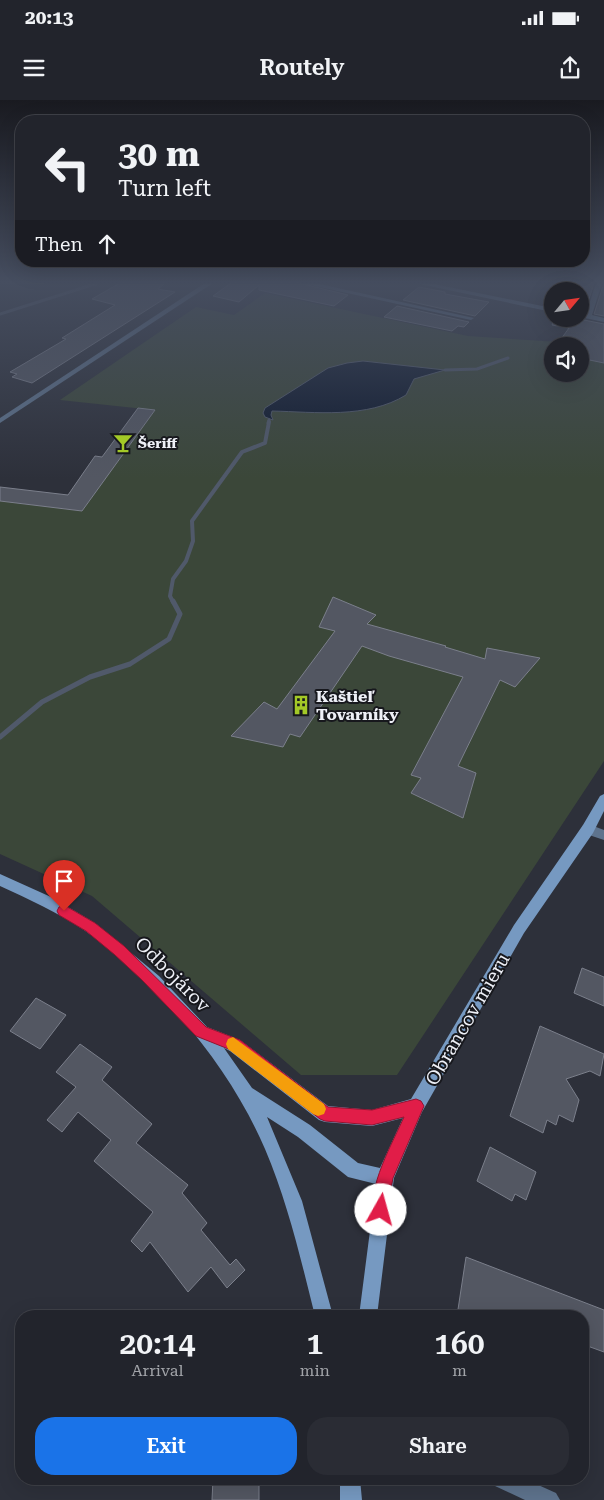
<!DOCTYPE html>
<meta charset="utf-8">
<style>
:root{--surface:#22242c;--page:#2a2c34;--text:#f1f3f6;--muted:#a2a4a9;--line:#3f4148;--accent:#1a73e8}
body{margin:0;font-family:"Roboto Serif",serif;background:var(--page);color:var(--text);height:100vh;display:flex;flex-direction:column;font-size:19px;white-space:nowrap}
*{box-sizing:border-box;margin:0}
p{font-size:16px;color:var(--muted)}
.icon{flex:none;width:28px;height:28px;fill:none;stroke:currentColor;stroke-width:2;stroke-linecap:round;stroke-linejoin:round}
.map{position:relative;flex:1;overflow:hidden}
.sheet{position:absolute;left:15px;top:1210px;width:574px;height:175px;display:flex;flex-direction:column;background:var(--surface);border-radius:20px;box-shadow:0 5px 20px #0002,0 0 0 1px var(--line)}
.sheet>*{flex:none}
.guide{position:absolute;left:15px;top:15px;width:575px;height:152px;border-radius:20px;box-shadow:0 5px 20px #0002,0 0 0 1px var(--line);background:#22242c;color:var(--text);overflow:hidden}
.needle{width:32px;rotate:61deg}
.buttons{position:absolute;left:544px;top:182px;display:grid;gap:10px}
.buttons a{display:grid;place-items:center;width:45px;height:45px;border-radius:50%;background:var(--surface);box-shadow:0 5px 20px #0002,0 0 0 1px var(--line);font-size:25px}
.pin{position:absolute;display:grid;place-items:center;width:42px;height:42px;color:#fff;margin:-51px -21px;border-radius:50% 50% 50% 0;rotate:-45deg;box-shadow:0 0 5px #0007}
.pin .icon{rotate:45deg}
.me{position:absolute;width:55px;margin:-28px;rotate:7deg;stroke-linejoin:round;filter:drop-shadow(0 0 4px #0008)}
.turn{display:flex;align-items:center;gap:18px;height:105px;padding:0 20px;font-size:22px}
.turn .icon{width:65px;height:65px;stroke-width:2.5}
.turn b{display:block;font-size:35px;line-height:42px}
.then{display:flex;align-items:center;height:48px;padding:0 20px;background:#0003;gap:10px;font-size:19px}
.eta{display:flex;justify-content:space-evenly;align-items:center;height:85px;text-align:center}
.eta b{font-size:30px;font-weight:600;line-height:35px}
.action{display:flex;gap:10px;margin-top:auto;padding:10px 20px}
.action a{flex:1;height:58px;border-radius:20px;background:var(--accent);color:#fff;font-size:20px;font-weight:600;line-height:58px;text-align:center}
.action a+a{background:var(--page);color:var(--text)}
.status{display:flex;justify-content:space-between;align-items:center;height:35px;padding:0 25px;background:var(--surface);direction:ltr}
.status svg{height:14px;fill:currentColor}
header{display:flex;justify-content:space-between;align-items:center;height:65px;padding:0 20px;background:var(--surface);font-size:22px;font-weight:600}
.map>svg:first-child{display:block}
.green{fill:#3b4739}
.water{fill:#0d182d;stroke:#50596a}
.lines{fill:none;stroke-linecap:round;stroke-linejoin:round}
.stream-far2{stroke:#50596a;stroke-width:3}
.stream-far1{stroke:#50596a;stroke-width:4}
.stream{stroke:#50596a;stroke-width:5}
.building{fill:#535762;stroke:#7b7f8b}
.street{fill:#5e738d;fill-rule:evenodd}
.secondary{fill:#7699c1;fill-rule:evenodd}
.route{fill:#e11d48;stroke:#92132f}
.slow{fill:#f59e0b}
.labels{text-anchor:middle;stroke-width:4;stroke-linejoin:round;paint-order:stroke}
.far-poi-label{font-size:14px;font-weight:bold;fill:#eef0f7;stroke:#17181d;text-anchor:start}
.poi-label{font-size:16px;font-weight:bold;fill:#eef0f7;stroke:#17181d;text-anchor:start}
.near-street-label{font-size:19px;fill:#eef0f7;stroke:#17181d}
</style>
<div class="status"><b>20:13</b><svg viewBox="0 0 49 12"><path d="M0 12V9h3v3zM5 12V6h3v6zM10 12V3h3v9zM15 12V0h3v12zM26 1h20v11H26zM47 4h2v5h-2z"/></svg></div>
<header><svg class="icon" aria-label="menu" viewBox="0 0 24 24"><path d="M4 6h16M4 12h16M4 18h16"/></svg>Routely<svg class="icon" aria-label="share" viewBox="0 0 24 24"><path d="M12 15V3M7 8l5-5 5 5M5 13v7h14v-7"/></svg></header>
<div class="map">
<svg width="604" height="1400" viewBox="0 0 604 1400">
<rect width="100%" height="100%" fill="#2d303a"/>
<polygon class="green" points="265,193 468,236 559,242 556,246 552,246 552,274 580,274 580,258 604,263 604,661 397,975 301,975 92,796 0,754 0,401 82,411 154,310 60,300 196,207 234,215"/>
<path class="water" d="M363,261L445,270L414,279L406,295C367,319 315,312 272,311L271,315L273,320L265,317L263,313L265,308L328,268L347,263Z"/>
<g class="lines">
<g class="stream-far2">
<polyline points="0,214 98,183"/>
<polyline points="445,270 477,269 508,258"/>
<polyline points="268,323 269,320"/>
</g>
<polyline class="stream-far1" points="173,502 170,496 173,479 186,461 193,441 192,421 242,352 265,343 269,322"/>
<polyline class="stream" points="0,637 42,602 90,577 130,564 169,539 180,514 173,501"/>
</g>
<g class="building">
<polygon points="120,183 165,183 158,189 175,192 32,283 12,277 17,274 10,272 66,239 62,238 115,205 92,199"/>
<polygon points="231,183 299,183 348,195 334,206 259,190 259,185 239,202 213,196"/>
<polygon points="569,183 594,183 585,212 580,211 580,191 566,191"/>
<polygon points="604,183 604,216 594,214"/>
<polygon points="419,187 445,192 445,194 489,202 475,216 403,200"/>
<polygon points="397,206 469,222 464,227 458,226 452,231 384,217"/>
<polygon points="555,219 579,219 604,224 604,263 580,258 580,246 556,246 569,228 552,225"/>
<polygon points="138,308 155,310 82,411 0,401 0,387 68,395 95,356 102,357"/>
<polygon points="333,497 376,515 367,524 446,546 445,547 485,559 487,548 540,558 515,587 500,580 458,666 476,673 463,718 411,693 421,678 411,675 463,577 389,556 362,546 300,637 290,634 283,647 231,636 264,602 277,609 335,531 319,527"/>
<polygon points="582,868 604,877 604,906 574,893"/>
<polygon points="36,898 66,915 40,949 10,931"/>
<polygon points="540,926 604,954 600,976 590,971 566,979 579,1000 573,1022 559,1015 556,1025 547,1020 543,1033 510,1016"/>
<polygon points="80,944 112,967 102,980 152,1024 136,1043 188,1085 182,1093 207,1123 201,1130 230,1165 236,1159 245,1170 227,1188 211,1167 188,1192 150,1142 142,1152 131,1141 153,1112 94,1061 111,1040 78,1012 62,1032 47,1020 76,987 56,972"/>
<polygon points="490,1047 536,1072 526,1100 515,1094 512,1101 477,1081"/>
<polygon points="466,1157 604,1210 604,1252 582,1244 582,1216 457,1216"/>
<polygon points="213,1379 259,1379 259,1400 212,1400"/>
</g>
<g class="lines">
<g class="street">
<polygon points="205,183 213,183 0,323 0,318"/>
<polygon points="301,183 315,183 474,218 471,220"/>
<polygon points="415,183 429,183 552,208 552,212"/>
<polygon points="596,183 602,183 592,215 604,218 604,222 580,217 580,213 586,214"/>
<polygon points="588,724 604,730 604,740 583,733 582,729 583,725"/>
<polygon points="492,1379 525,1379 556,1393 560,1400 525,1400 495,1386"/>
</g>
<g class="secondary">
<path d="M604,694V711L593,733L524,833L422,1012L394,1078L377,1216H359L376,1084L348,1077L298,1037L267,1017L302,1101L333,1216H315C301,1160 288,1103 265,1049C229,965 159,882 84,830C58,813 29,799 0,786V774L51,797L95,823L159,876L207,927L240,940L328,1006L372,1010L411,999L514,825L583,725L600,696ZM224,948L230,951L319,1020L325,1022L372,1026L403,1018L380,1068L358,1063L310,1025L252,988Z"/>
<polygon points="340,1379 360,1379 362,1400 340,1400"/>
</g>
</g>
<linearGradient id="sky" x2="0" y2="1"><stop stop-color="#191a20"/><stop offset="0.48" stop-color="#464e60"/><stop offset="1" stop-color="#464e60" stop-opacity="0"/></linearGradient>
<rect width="604" height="379" fill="url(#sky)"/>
<path class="route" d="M64,805L95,823L124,846L206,927L240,940L328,1007L372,1010L416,999L421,1001L424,1006L393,1078L386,1115L381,1118L375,1115C365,1091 394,1040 404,1017L372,1025L325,1021L320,1019L231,950L196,936L142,880L115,855L86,831L59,815L57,811L59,807Z"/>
<polygon class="slow" points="233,937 324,1004 326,1009 324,1014 318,1016 313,1014 228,949 226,944 228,939"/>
<defs>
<symbol id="bar-bare" viewBox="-9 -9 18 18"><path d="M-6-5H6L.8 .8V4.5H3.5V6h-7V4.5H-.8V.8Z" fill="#a3c927" stroke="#17181d" stroke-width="2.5" paint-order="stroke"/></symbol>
<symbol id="building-bare" viewBox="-9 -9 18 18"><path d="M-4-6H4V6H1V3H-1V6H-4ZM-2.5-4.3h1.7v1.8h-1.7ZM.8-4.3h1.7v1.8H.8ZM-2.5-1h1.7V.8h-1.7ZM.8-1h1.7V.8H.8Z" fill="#a3c927" stroke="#17181d" stroke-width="2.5" paint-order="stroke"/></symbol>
</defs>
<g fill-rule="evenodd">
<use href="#bar-bare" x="109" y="329" width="28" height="28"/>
<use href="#building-bare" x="287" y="591" width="28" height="28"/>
</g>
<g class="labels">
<g class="far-poi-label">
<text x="138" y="348">Šeriff</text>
</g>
<g class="poi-label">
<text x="316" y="602">Kaštieľ<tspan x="316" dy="18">Tovarníky</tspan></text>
</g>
<g class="near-street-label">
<text transform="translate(173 874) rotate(45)" y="7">Odbojárov</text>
<text transform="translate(467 919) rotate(-60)" y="7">Obrancov mieru</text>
</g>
</g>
</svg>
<div class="buttons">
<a><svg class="needle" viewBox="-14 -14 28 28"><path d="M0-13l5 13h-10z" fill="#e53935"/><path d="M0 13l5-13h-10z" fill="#a2a4a9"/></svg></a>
<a><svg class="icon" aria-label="sound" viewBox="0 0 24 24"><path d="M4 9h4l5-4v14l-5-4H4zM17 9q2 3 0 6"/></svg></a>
</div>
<div class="pin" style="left:64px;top:811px;background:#d93025"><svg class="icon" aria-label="arrive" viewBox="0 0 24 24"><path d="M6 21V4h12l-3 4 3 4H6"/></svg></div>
<svg class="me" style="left:381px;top:1110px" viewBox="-20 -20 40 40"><circle r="19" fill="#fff"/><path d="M0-13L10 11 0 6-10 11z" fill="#e11d48"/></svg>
<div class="guide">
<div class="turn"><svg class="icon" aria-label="left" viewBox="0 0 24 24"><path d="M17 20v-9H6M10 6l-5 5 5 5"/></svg><div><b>30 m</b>Turn left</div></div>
<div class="then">Then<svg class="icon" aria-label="ahead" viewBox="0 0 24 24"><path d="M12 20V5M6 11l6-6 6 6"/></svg></div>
</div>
<section class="sheet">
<div class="eta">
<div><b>20:14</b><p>Arrival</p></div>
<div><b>1</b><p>min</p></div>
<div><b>160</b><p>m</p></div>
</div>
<div class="action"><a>Exit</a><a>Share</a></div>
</section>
</div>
